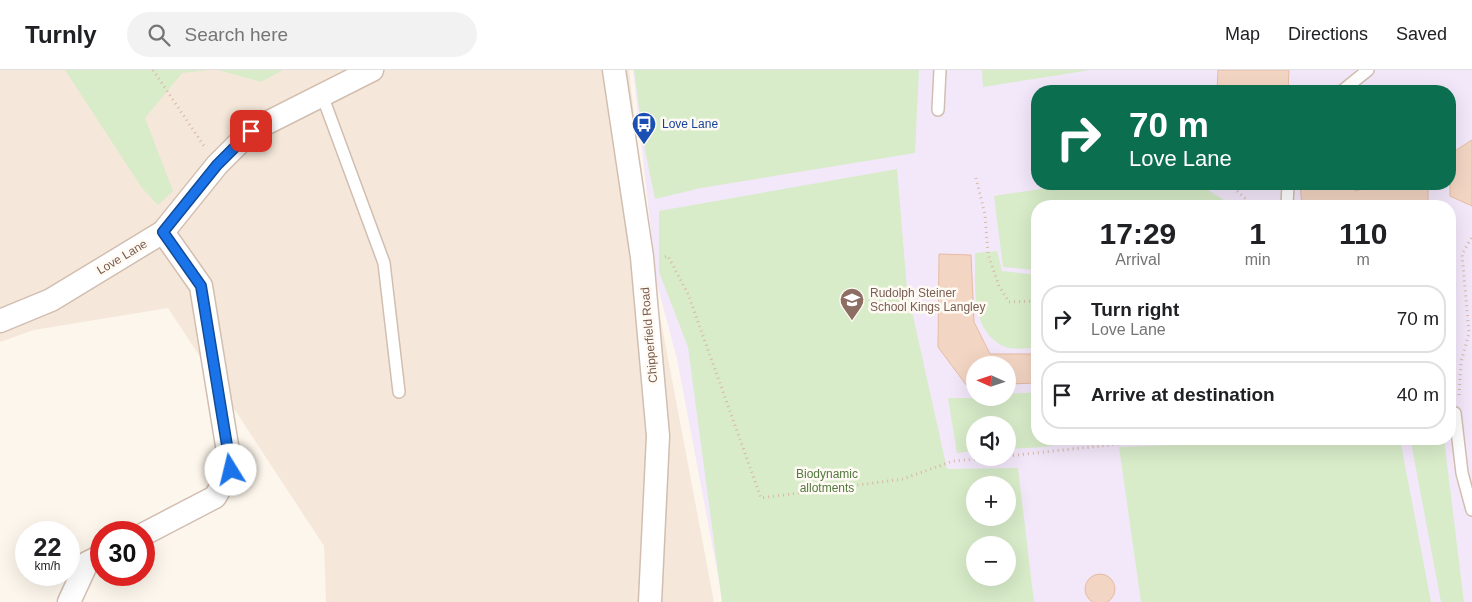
<!DOCTYPE html>
<meta charset="utf-8">
<style>
:root{--surface:#fff;--page:#f2f2f2;--text:#202124;--muted:#757577;--line:#e0e0e0}
body{margin:0;font-family:Helvetica,sans-serif;background:var(--page);color:var(--text);height:100vh;display:flex;flex-direction:column;font-size:19px;white-space:nowrap}
*{box-sizing:border-box;margin:0}
p{font-size:16px;color:var(--muted)}
.icon{flex:none;width:28px;height:28px;fill:none;stroke:currentColor;stroke-width:2;stroke-linecap:round;stroke-linejoin:round}
.map{position:relative;flex:1;overflow:hidden}
.side{position:absolute;left:1031px;top:130px;width:425px;height:245px;display:flex;flex-direction:column;background:var(--surface);border-radius:20px;box-shadow:0 5px 20px #0002}
.side>*{flex:none}
.top-card{position:absolute;left:1031px;top:15px;width:425px;height:105px;border-radius:20px;box-shadow:0 5px 20px #0002;background:#0b6e4f;color:#fff;overflow:hidden}
.needle{width:32px;rotate:273deg}
.fabs{position:absolute;left:966px;top:286px;display:grid;gap:10px}
.fabs a{display:grid;place-items:center;width:50px;height:50px;border-radius:50%;background:var(--surface);box-shadow:0 5px 20px #0002;font-size:25px}
.speed{position:absolute;left:15px;top:451px;display:flex;gap:10px;font-size:25px;font-weight:700;text-align:center}
.speed>*{display:grid;place-content:center;width:65px;height:65px;border-radius:50%;background:var(--surface);box-shadow:0 5px 20px #0002;line-height:1}
.speed small{font-size:12px;font-weight:400}
.speed .limit{border:8px solid #d22;background:#fff;color:#111}
.pin{position:absolute;display:grid;place-items:center;width:42px;height:42px;color:#fff;margin:-21px;border-radius:10px;box-shadow:0 2px 8px #0006}
.me{position:absolute;width:55px;margin:-28px;rotate:351deg;stroke-linejoin:round;filter:drop-shadow(0 0 4px #0008)}
.turn{display:flex;align-items:center;gap:18px;height:105px;padding:0 15px;font-size:22px}
.turn .icon{width:65px;height:65px;stroke-width:2.5}
.turn b{display:block;font-size:35px;line-height:42px}
.eta{display:flex;justify-content:space-evenly;align-items:center;height:85px;text-align:center}
.eta b{font-size:30px;font-weight:700;line-height:35px}
ul{padding:0;list-style:none}
li{display:flex;align-items:center;gap:15px;height:68px;margin:0 10px 8px;padding:0 5px;border:2px solid var(--line);border-radius:20px}
li div{flex:1}
li b{display:block;font-size:19px}
li em{font-style:normal}
header{display:flex;align-items:center;gap:30px;box-sizing:border-box;height:70px;padding:0 25px;background:var(--surface);border-bottom:1px solid var(--line)}
header strong{font-size:24px}
nav{display:flex;gap:28px;margin-inline-start:auto;font-size:18px}
.search{width:350px;height:45px;background:var(--page);display:flex;align-items:center;gap:12px;box-sizing:border-box;padding:0 18px;border-radius:28px;color:var(--muted);font-size:19px}
.map>svg:first-child{display:block}
.residential{fill:#f5e8da}
.education{fill:#f3e8fa;fill-rule:evenodd}
.green{fill:#d8ecc9;fill-rule:evenodd}
.building{fill:#f3d5c3;stroke:#e6bba3}
.lines{fill:none;stroke-linecap:round;stroke-linejoin:round}
.service-casing{stroke:#d1beb0;stroke-width:14}
.minor-casing{stroke:#d1beb0;stroke-width:25}
.path{stroke:#d9b8a5;stroke-width:3;stroke-dasharray:1 4;stroke-linecap:butt}
.service{stroke:#fff;stroke-width:11}
.minor{stroke:#fff;stroke-width:22}
.route-casing{stroke:#114b97;stroke-width:12}
.route{stroke:#1a73e8;stroke-width:9}
.labels{text-anchor:middle;stroke-width:5;stroke-linejoin:round;paint-order:stroke}
.transit-label{font-size:12px;fill:#164399;stroke:#fffaf3;text-anchor:start}
.street-label{font-size:12px;fill:#7a5c4d;stroke:#fffaf3}
.education-label{font-size:12px;fill:#785e54;stroke:#fffaf3;text-anchor:start}
.park-label{font-size:12px;fill:#537a41;stroke:#fffaf3}
</style>
<header>
<strong>Turnly</strong>
<div class="search"><svg class="icon" aria-label="search" viewBox="0 0 24 24"><circle cx="10" cy="10" r="6"/><path d="M15 15l6 6"/></svg>Search here</div>
<nav><a>Map</a><a>Directions</a><a>Saved</a></nav>
</header>
<div class="map">
<svg width="1472" height="532" viewBox="0 0 1472 532">
<rect width="100%" height="100%" fill="#fdf6ec"/>
<polygon class="residential" points="0,0 629,0 653,209 714,532 326,532 324,476 168,238 34,260 0,272"/>
<path class="education" d="M633,0H1472V532H723L677,289L657,214ZM1038,21H1450V114H1038ZM1038,136H1450V369H1038ZM975,295H1008V328H975ZM975,355H1008V388H975ZM975,415H1008V448H975ZM975,475H1008V508H975Z"/>
<g class="green">
<polygon points="65,0 210,0 182,3 145,48 173,121 158,135 142,118"/>
<polygon points="218,0 283,0 261,12"/>
<polygon points="634,0 919,0 915,83 701,118 655,129 644,75"/>
<polygon points="982,0 1091,0 983,17"/>
<path d="M897,99L907,219L947,399L1018,398L1034,532H722L688,277L659,202V141ZM975,415H1008V448H975ZM975,475H1008V508H975Z"/>
<polygon points="1073,114 1198,114 1234,136 1038,136 1037,200 1003,197 994,126"/>
<path d="M997,181L1002,201L1037,205L1036,278C1028,278 1013,280 1005,277C969,261 976,215 975,183Z"/>
<polygon points="1037,322 1038,369 1086,369 1045,377 1008,379 1008,355 975,355 975,381 957,383 948,328 1008,328 1008,324"/>
<polygon points="1341,369 1400,369 1431,532 1141,532 1119,377"/>
<polygon points="1421,369 1444,369 1464,532 1441,532 1411,372"/>
</g>
<g class="building">
<polygon points="1218,0 1289,0 1288,21 1217,21"/>
<polygon points="1472,70 1472,136 1450,126 1450,84"/>
<polygon points="1300,114 1355,114 1355,121 1384,114 1428,114 1428,136 1302,136"/>
<polygon points="939,184 971,185 974,252 990,284 1038,284 1038,313 1008,314 1008,295 975,295 975,316 967,316 938,277"/>
<circle cx="1100" cy="519" r="15"/>
</g>
<g class="lines">
<defs>
<g id="service">
<polyline points="1342,21 1368,0"/>
<polyline points="322,25 384,193 399,322"/>
<polyline points="938,40 940,0"/>
<polyline points="1287,136 1288,114"/>
<polyline points="1450,344 1455,343 1462,403 1472,440"/>
</g>
<g id="minor">
<polyline points="614,0 642,187 658,366 650,532"/>
<polyline points="0,251 51,230 163,162 217,95 251,61 372,0"/>
<polyline points="144,464 215,427 231,400 201,216 163,162"/>
<polyline points="69,532 87,493 101,486"/>
</g>
</defs>
<use href="#service" class="service-casing"/>
<use href="#minor" class="minor-casing"/>
<g class="path">
<polyline points="153,0 204,76"/>
<polyline points="976,108 985,145 988,184 999,216 1009,232 1038,231"/>
<polyline points="1230,114 1251,134 1264,136"/>
<polyline points="1235,119 1238,114"/>
<polyline points="665,187 668,186 688,224 761,428 903,409 953,391 990,388"/>
<polyline points="1459,325 1461,292 1469,263 1462,184 1472,167"/>
<polyline points="1008,386 1164,369"/>
</g>
<use href="#service" class="service"/>
<use href="#minor" class="minor"/>
</g>
<g class="lines">
<defs>
<polyline id="route" points="231,400 201,216 163,162 217,95 251,61"/>
</defs>
<use href="#route" class="route-casing"/>
<use href="#route" class="route"/>
</g>
<defs>
<symbol id="bus-pin" viewBox="-11 -11 22 30"><path d="M0 17L-7.5 6A9.5 9.5 0 1 1 7.5 6Z" fill="#1a4fb4" stroke="#fffaf3"/><path d="M-5-6H5V4H4V6H2V4H-2V6H-4V4H-5ZM-3.5-4V0h7V-4ZM-3.5 1.2v1.5H-2V1.2ZM2 1.2v1.5H3.5V1.2Z" fill="#fff"/></symbol>
<symbol id="school-pin" viewBox="-11 -11 22 30"><path d="M0 17L-7.5 6A9.5 9.5 0 1 1 7.5 6Z" fill="#8d6e63" stroke="#fffaf3"/><path d="M0-5L7-2L0 1L-7-2ZM-4 1L0 2.5L4 1V4Q0 6-4 4Z" fill="#fff"/></symbol>
</defs>
<g fill-rule="evenodd">
<use href="#bus-pin" x="630" y="40" width="28" height="38"/>
<use href="#school-pin" x="838" y="216" width="28" height="38"/>
</g>
<g class="labels">
<g class="transit-label">
<text x="662" y="58">Love Lane</text>
</g>
<g class="street-label">
<text transform="translate(122 187) rotate(-31)" y="4">Love Lane</text>
<text transform="translate(649 265) rotate(-95)" y="4">Chipperfield Road</text>
</g>
<g class="education-label">
<text x="870" y="227">Rudolph Steiner<tspan x="870" dy="14">School Kings Langley</tspan></text>
</g>
<g class="park-label">
<text x="827" y="408">Biodynamic<tspan x="827" dy="14">allotments</tspan></text>
</g>
</g>
</svg>
<div class="fabs">
<a><svg class="needle" viewBox="-14 -14 28 28"><path d="M0-13l5 13h-10z" fill="#e53935"/><path d="M0 13l5-13h-10z" fill="#757577"/></svg></a>
<a><svg class="icon" aria-label="sound" viewBox="0 0 24 24"><path d="M4 9h4l5-4v14l-5-4H4zM17 9q2 3 0 6"/></svg></a>
<a>+</a>
<a>−</a>
</div>
<div class="speed"><div>22<small>km/h</small></div><div class="limit">30</div></div>
<div class="pin" style="left:251px;top:61px;background:#d93025"><svg class="icon" aria-label="arrive" viewBox="0 0 24 24"><path d="M6 21V4h12l-3 4 3 4H6"/></svg></div>
<svg class="me" style="left:231px;top:400px" viewBox="-20 -20 40 40"><circle r="19" fill="#fff"/><path d="M0-13L10 11 0 6-10 11z" fill="#1a73e8"/></svg>
<div class="top-card">
<div class="turn"><svg class="icon" aria-label="right" viewBox="0 0 24 24"><path d="M7 20v-9h11M14 6l5 5-5 5"/></svg><div><b>70 m</b>Love Lane</div></div>
</div>
<section class="side">
<div class="eta">
<div><b>17:29</b><p>Arrival</p></div>
<div><b>1</b><p>min</p></div>
<div><b>110</b><p>m</p></div>
</div>
<ul>
<li><svg class="icon" aria-label="right" viewBox="0 0 24 24"><path d="M7 20v-9h11M14 6l5 5-5 5"/></svg><div><b>Turn right</b><p>Love Lane</p></div><em>70 m</em></li>
<li><svg class="icon" aria-label="arrive" viewBox="0 0 24 24"><path d="M6 21V4h12l-3 4 3 4H6"/></svg><div><b>Arrive at destination</b></div><em>40 m</em></li>
</ul>
</section>
</div>
